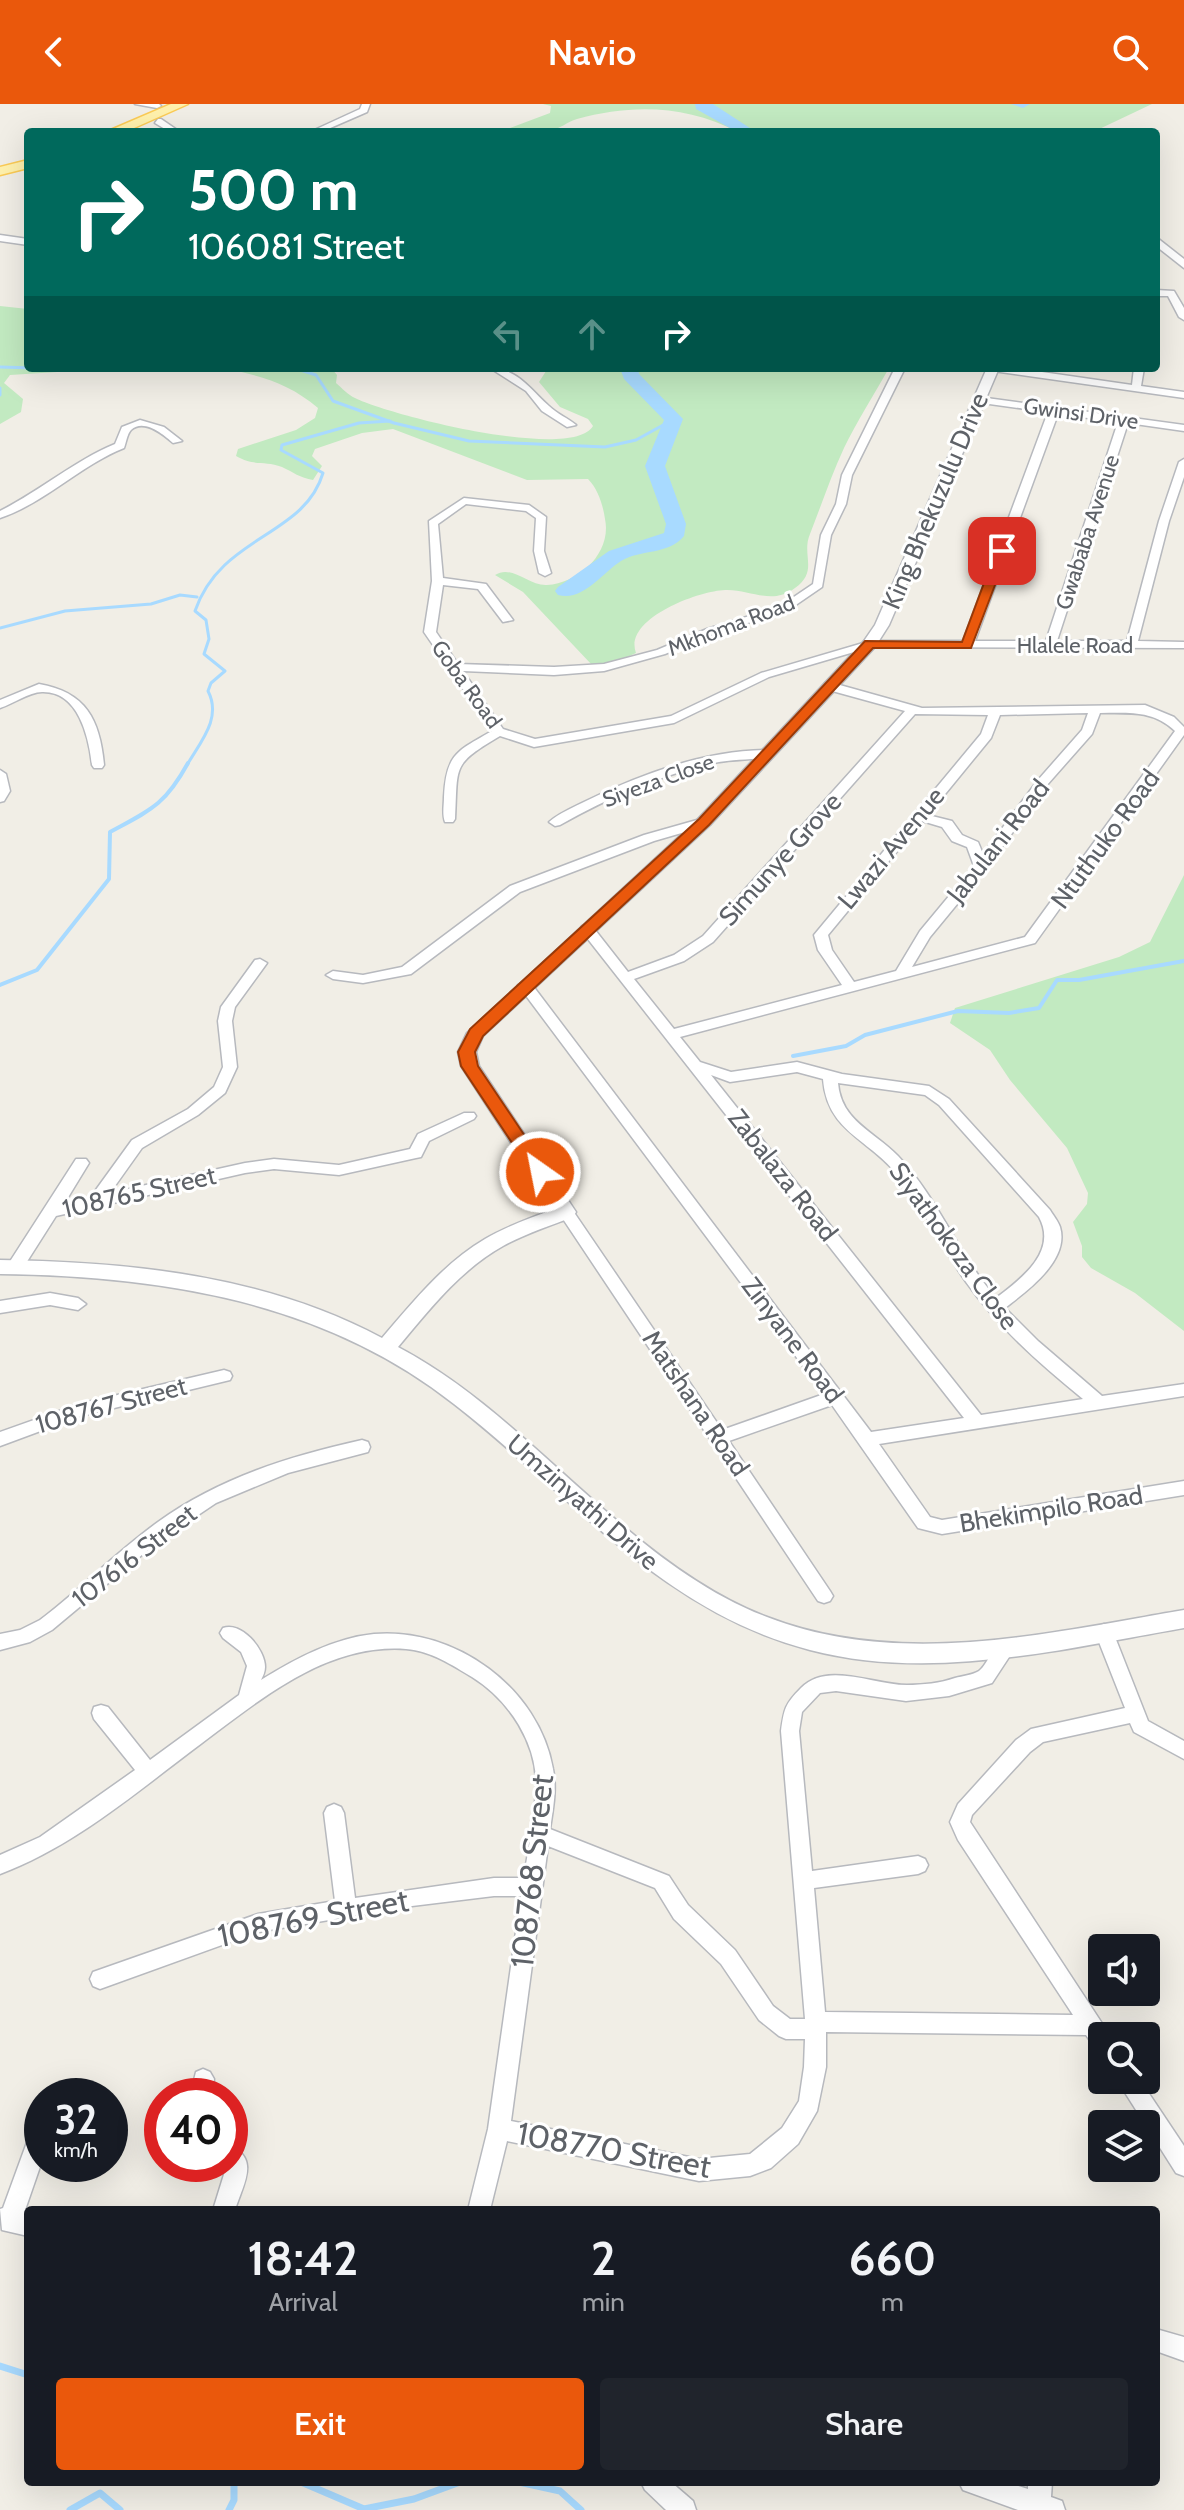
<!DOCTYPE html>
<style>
:root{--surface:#171b24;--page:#20242c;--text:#f1f3f6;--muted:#9ea1a6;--accent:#ea580c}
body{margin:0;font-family:Cabin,sans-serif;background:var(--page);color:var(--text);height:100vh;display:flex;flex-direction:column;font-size:30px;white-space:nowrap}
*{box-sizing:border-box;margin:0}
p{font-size:26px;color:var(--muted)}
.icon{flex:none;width:44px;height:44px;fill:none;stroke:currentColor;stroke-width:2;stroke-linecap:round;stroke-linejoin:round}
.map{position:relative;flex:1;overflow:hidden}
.sheet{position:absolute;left:24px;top:2102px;width:1136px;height:280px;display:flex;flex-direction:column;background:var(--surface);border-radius:8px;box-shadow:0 8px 32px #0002}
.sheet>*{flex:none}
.top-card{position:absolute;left:24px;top:24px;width:1136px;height:244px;border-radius:8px;box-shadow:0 8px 32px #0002;background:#00695c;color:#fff;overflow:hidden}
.tools{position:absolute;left:1088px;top:1830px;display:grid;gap:16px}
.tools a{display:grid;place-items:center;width:72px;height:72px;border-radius:8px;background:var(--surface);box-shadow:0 8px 32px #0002;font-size:40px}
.speed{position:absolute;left:24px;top:1974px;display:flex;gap:16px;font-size:40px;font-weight:700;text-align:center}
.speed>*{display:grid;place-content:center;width:104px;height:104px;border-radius:50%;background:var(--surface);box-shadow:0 8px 32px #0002;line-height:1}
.speed small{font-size:20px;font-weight:400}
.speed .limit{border:12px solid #d22;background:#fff;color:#111}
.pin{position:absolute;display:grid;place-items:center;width:68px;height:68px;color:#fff;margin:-34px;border-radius:16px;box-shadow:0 4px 12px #0006}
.me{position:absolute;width:88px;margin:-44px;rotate:327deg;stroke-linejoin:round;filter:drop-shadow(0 0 6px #0008)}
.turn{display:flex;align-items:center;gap:28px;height:168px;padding:0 32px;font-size:36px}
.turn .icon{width:104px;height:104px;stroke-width:2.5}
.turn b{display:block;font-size:56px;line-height:68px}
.lanes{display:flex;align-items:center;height:76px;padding:0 32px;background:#0003;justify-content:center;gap:40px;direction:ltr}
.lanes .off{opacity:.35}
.eta{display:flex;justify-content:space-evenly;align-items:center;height:136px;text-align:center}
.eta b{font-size:48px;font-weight:600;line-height:56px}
.primary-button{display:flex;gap:16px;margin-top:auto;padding:16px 32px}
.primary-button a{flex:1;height:92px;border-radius:8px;background:var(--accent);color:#fff;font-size:32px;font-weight:600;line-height:92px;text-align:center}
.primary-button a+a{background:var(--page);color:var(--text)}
header{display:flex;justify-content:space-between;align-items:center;height:104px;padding:0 32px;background:var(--accent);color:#fff;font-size:36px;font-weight:600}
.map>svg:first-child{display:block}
.green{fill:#c2eac1}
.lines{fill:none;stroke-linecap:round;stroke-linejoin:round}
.stream-far2{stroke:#a8daff;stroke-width:3}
.stream-far1{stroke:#a8daff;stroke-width:4}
.stream{stroke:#a8daff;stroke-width:7}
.river{fill:#a8daff;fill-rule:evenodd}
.minor-casing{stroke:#b7b9be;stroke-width:3}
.tertiary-casing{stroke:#b7b9be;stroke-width:3}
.primary-casing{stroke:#fbcb55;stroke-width:3}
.minor{fill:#fff;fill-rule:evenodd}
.tertiary{fill:#fff;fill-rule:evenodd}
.primary{fill:#fff1ad;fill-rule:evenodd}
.route{fill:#ea580c;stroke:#983908;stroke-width:2}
.labels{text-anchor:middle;stroke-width:6;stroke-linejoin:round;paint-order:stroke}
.far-street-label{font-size:22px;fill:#5e6268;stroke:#fff}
.street-label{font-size:26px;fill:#5e6268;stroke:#fff}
.near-street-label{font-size:32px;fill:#5e6268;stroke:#fff}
</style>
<header><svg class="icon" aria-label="back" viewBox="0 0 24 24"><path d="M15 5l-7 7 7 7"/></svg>Navio<svg class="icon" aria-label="search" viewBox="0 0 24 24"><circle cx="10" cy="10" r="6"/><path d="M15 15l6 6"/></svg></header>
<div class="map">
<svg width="1184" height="2406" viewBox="0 0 1184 2406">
<rect width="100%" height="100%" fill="#f1eee6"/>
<g class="green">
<path d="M543,0H1152L1093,28H738C686,1 632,0 577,15C567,18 560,25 549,27C533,31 515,28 499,28L550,9L551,2Z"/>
<polygon points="0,202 28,205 28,264 120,264 10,271 4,279 23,295 21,308 0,320"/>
<path d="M224,264H331L337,271L336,279C342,284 348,291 355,294C389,311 572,358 593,322L588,315L560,303L539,278L548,264H889C874,291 857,317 844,344C831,372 821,402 810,430C801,451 819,467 795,484C771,502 751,485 725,486C698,487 623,515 636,549L614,559L592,561L523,488L495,471C512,460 528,482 547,481C580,479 612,448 605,415C603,401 598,385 588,375L527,376L393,325L362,329L315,345L312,352L322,362L313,376C300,374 293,368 282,363C265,356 255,363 236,352L238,345L296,326L315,314L318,304C289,279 261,272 224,264Z"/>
<polygon points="1184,771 1184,1227 1135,1189 1091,1164 1082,1153 1082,1142 1073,1118 1087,1100 1088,1089 1067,1044 1010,976 990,946 950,919 955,904 1119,853 1150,838"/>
</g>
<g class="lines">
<g class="stream-far2">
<polyline points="0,263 35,264"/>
<polyline points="294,264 316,271 333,297 394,319 469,337 605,343 636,336 674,315"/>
<polyline points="0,284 0,291"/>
<polyline points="0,524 65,507 151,500 180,491 197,493"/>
<path d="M187,661C201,637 222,614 208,587L211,579L225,567L204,550L209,535L206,516L195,507C221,431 304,433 323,369L281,346L282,341L359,319L390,317"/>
</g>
<g class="stream-far1">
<path d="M0,881L37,866L109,775L110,728C151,706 165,701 188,659"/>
<polyline points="793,952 846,942 865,931 958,907 1009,909 1039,904 1057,876 1079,876 1184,857"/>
</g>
<g class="stream">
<polyline points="0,2262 28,2271"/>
<polyline points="301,2378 364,2405 414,2395 460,2378"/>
<polyline points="519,2378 560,2387 581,2406"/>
<polyline points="70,2406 100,2389 120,2406"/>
<polyline points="229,2406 234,2396 234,2378"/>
</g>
<g class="river">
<polygon points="695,0 713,0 756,28 737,28 696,5"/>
<polygon points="1011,0 1030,0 1023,4"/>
<path d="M620,264H638L639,270L683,315L665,362L686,420L684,432C669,451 641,445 621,457C602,469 583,498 558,491L555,487L558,483L609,447L664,429L666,420L645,362L664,316L624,275Z"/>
</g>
<defs>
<g id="minor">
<polygon points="135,0 159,0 161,2 157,4"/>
<polygon points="362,0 370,0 367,8 321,28 310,28 360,5"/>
<polygon points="158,15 161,15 180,28 170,28 155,19"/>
<polygon points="0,131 28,135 28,141 0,137"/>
<polygon points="1156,186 1174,187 1184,204 1184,216 1179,213 1168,192 1156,192"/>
<path d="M490,264C517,264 531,286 549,302C557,310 568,314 576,321L567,323L542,307L526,287Z"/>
<path d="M895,264H905L852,371L846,400L831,431L822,483L787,507L715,529L665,550L604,567L554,571L463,567L503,625L535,635L671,612L761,569L870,537H963L1048,308L975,298L974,296L979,293L1184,321V327L1128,319L1057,537H1127L1159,417L1179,358L1184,355V373L1169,417L1138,537L1184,538V544L871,543L769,573L674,619L534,643L500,632C451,661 458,661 455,715L453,718H445C442,710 444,702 444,693C446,650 457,647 492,627L424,528L432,477L429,417L464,394L529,401L546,413L544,447L551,469L545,472L539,469L534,447L536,414L526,407L466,400L438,420L443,474L486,480L513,516L503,518L478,485L443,481L436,528L458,560L554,563L604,560L657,546L707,525L779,503L813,480L821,431L836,400L842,371ZM1058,310L1118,318L1046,537H975Z"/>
<polygon points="988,264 1014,264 1132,281 1134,264 1144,264 1141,282 1184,288 1184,294 993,267"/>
<path d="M140,316L164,323L182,337L173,339C164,331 144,314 131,326C127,330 126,339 124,344C79,362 45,399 0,414V407C40,387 74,357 115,340L122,323Z"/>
<path d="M829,578L922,604L1145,601L1174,613L1184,623V631L1035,839L680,933L700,958L731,968L797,958L842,970L929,982L949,995L1050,1106C1053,1111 1058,1117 1060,1123C1070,1156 1027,1187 1005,1204L1038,1237L1102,1292L1184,1280V1292L879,1340L930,1413L942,1416L1184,1377V1391L942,1430L918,1424L832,1301L729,1337L830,1487L833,1492L830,1497L824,1499L818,1497L561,1112L558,1108L561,1104H571L722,1326L824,1290L518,881L525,877L530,878L871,1328L964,1314L580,825L582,822H592L628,868L674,851L703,832L905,607L825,585V579ZM1088,609L1082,626L1038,676L983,750L978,738L962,731L952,717L928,711L991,634L1000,611ZM1100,609C1128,609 1153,606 1175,627L1025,833L912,863L930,833L986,765L1047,681L1092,630ZM915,610L988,611L981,630L814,831L818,846L842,881L674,925L634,875L684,857L713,838ZM922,717L942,723L952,737L967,743L974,762L920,827L896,867L854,878L832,846L828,831ZM797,968L823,975C827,1027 867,1034 896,1069C923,1102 941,1142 966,1178C998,1223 1040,1260 1083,1295L981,1311L711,971L730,978ZM838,979L925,991L939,1001L1039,1113C1058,1148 1021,1175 996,1194C958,1150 938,1094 898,1052C874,1027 841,1017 838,979Z"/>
<path d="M39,580C86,588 100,616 104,661L102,664H94L92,661C89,634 79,587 42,588C29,588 13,600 0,604V596Z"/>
<path d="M765,646L771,650L769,653C751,656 733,655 714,659C660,671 608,694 560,721L555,722L549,718C559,709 574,703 586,697C642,670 703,647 765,646Z"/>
<polygon points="0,666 6,670 10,687 4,697 0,698"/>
<polygon points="704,714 710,718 709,721 654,737 520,788 411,870 363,879 333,875 326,871 333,867 363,871 402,863 510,782 644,731"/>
<polygon points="260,855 267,859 235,903 232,917 237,963 225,989 198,1011 142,1044 110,1089 245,1059 274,1055 339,1061 410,1045 418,1030 464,1009 474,1009 476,1012 474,1015 429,1037 421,1053 416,1054 339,1071 274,1065 245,1069 56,1112 21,1167 9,1167 7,1163 9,1159 76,1055 86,1055 89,1059 64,1100 90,1094 132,1036 188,1005 214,983 223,963 218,917 221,903 255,856"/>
<polygon points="50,1189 78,1194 86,1200 78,1206 50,1201 0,1209 0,1197"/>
<polygon points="224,1266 230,1268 232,1272 230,1276 81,1312 0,1342 0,1328 79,1300"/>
<path d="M362,1336L368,1338L370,1343L368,1348L288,1369L216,1399L155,1440L52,1526L30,1538L0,1546V1530L20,1526L40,1516C81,1485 116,1448 158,1418C219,1374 290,1352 362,1336Z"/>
<path d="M1104,1520L1110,1523L1113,1528L1148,1617L1184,1637V1655L1134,1628L1130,1619L1043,1638L1030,1648L972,1711L970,1718L1109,1930L1110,1932H1102V1947L1095,1944L1086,1931L826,1928V1963L817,2007L798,2040L771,2064L750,2072L699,2077L507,2037L490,2106H468L488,2025L521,1792H494L412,1802L258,1828L100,1885L93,1882L90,1875L93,1868L258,1810L335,1797L324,1709L327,1703L334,1700L341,1703L344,1709L355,1794L494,1774H524C528,1745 535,1714 536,1684C538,1640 509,1596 472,1573C452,1561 431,1547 406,1545C328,1539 262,1594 202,1639C139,1686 75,1742 0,1770V1751L40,1733L135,1666L94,1615L92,1609L94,1603L101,1601L108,1603L150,1656L239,1591L247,1562L241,1548L223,1534L220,1529L223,1524C241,1517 265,1545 265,1563C265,1568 263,1572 261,1576C295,1555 334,1534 374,1530C455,1523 539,1584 553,1665C557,1685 553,1705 550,1725L669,1772L688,1801L735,1846L773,1902L790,1915H805L781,1627C784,1605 785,1600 801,1584C827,1557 874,1581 907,1581C922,1581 941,1579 955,1574C962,1572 973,1571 979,1567C991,1558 993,1532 1012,1539L1015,1544L992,1579L949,1592L906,1597L836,1587L820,1589L802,1608L799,1627L812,1767L918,1752L925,1755L928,1761L925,1767L918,1770L814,1784L825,1908L1073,1911L958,1736L950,1718L958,1700L1016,1636L1031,1625L1125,1604L1095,1528L1098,1523ZM548,1742L655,1784L674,1815L721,1860L759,1916L779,1932L786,1935H805L804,1963L799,1997L782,2024L750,2050L699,2055L511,2017Z"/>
<polygon points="203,1965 210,1968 214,1975 212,1992 190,1992 196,1968"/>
<polygon points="1117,1976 1140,1976 1184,2042 1184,2072 1176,2069"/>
<polygon points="42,2015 42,2057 24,2109 28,2110 28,2132 2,2126 0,2105 3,2104 34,2019"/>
<path d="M230,2042C261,2055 242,2082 235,2106H213L226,2064L222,2060H230Z"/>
<polygon points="1156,2225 1184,2233 1184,2257 1156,2247"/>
<polygon points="641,2378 671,2378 693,2397 696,2406 666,2406 645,2386"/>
<polygon points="959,2378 1006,2378 1028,2385 1028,2378 1052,2378 1051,2393 1062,2397 1065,2406 1018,2406 963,2386"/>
</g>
<g id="tertiary">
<polygon points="1156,133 1184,155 1184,164 1156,142"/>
<path d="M987,264H999L889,521L875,543L710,721L483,932L476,948L479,962L576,1108L573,1113C549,1122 525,1130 503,1142C460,1166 429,1206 398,1243C480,1286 545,1356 615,1415C660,1454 711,1492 767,1513C901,1565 1048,1529 1184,1506V1524C1062,1545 932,1578 810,1546C662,1508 570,1390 454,1300C323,1197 162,1172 0,1170V1156C130,1158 265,1171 382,1234C413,1198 444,1159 485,1135C507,1122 531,1114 554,1105L461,962L458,948L467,929L698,715L864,537L875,521Z"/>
</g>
<g id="primary">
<polygon points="171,0 188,0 125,28 106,28"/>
<polygon points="28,56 28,64 0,71 0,63"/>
</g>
</defs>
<use href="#minor" class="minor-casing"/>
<use href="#tertiary" class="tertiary-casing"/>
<use href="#primary" class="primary-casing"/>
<use href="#minor" class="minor"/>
<use href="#tertiary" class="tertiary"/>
<use href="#primary" class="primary"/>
</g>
<polygon class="route" points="1002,443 1008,447 971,544 873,544 709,721 483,932 475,948 478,962 549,1068 546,1072 534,1072 461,962 458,948 470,925 699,715 865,537 962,538 996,447"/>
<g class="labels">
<g class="far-street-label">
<text transform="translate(1081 309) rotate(8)" y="8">Gwinsi Drive</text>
<text transform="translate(1087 428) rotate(-72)" y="8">Gwababa Avenue</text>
<text transform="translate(731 521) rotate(-21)" y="8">Mkhoma Road</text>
<text x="1075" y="549">Hlalele Road</text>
<text transform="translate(467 580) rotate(54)" y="8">Goba Road</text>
<text transform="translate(658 676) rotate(-20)" y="8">Siyeza Close</text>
</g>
<g class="street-label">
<text transform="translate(935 397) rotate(-67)" y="9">King Bhekuzulu Drive</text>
<text transform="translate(1105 735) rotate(-54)" y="9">Ntuthuko Road</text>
<text transform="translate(998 737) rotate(-52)" y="9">Jabulani Road</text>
<text transform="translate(891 744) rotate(-50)" y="9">Lwazi Avenue</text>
<text transform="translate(780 755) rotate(-48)" y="9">Simunye Grove</text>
<text transform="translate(783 1071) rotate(52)" y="9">Zabalaza Road</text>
<text transform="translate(139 1088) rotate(-13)" y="9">108765 Street</text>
<text transform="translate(954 1142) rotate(54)" y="9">Siyathokoza Close</text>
<text transform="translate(793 1236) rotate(53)" y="9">Zinyane Road</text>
<text transform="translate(696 1299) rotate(56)" y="9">Matshana Road</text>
<text transform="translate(111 1301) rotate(-15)" y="9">108767 Street</text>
<text transform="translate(583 1398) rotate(41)" y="9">Umzinyathi Drive</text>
<text transform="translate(1051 1405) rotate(-9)" y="9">Bhekimpilo Road</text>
<text transform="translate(134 1452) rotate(-38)" y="9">107616 Street</text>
</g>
<g class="near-street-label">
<text transform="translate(532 1767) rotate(-84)" y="11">108768 Street</text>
<text transform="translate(313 1814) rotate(-11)" y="11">108769 Street</text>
<text transform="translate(614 2046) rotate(10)" y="11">108770 Street</text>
</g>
</g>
</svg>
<div class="tools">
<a><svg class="icon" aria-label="sound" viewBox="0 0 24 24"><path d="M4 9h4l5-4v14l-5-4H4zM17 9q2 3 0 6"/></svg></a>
<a><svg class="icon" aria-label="search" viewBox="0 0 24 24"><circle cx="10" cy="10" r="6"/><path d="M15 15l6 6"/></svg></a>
<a><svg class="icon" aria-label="layers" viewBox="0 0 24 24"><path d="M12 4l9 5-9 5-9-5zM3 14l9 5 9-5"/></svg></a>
</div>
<div class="speed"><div>32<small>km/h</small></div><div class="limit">40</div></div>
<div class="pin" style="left:1002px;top:447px;background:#d93025"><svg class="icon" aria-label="arrive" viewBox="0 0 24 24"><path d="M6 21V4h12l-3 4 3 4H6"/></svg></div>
<svg class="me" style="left:540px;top:1068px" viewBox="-20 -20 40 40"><circle r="17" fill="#ea580c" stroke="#fff" stroke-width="3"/><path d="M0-11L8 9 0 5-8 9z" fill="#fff"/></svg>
<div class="top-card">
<div class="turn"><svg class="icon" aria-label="right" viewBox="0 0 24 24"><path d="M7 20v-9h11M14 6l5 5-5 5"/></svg><div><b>500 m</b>106081 Street</div></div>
<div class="lanes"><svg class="icon off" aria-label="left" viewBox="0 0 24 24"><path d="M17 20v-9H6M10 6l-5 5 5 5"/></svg><svg class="icon off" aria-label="ahead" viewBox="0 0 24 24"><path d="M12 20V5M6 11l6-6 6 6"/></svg><svg class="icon" aria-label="right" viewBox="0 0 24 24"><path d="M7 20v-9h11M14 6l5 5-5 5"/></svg></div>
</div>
<section class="sheet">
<div class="eta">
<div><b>18:42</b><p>Arrival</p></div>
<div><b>2</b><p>min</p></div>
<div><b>660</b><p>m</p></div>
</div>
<div class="primary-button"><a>Exit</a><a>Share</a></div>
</section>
</div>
